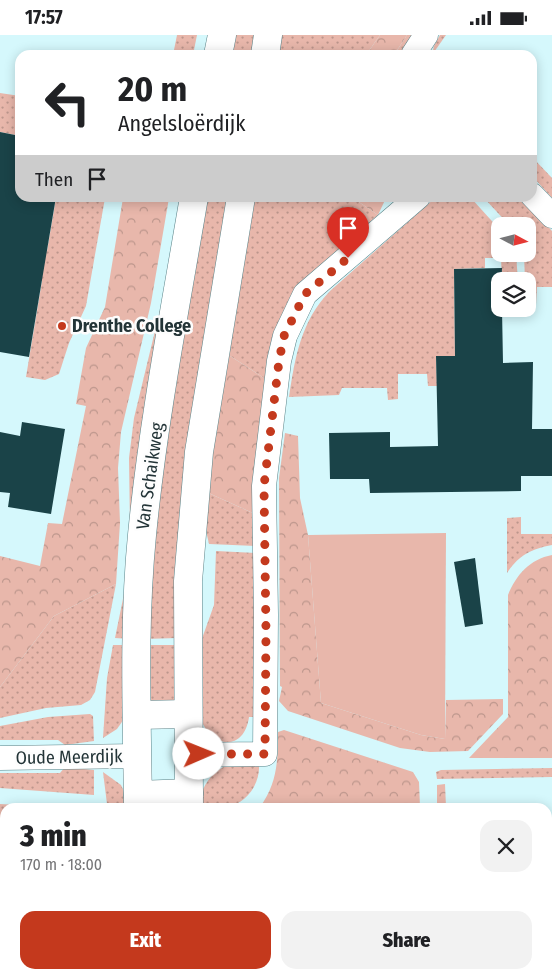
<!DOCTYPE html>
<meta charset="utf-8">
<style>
:root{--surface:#fff;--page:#f2f2f2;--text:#202124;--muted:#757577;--accent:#c4391d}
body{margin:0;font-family:"Fira Sans Condensed",sans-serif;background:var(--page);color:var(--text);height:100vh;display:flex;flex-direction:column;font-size:19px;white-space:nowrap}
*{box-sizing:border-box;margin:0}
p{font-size:16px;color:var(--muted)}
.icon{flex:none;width:28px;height:28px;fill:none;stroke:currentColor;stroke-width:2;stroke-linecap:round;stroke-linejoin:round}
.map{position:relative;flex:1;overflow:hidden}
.panel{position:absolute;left:0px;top:768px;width:552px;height:176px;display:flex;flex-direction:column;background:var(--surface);border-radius:15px 15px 0 0;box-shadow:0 2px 12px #0003}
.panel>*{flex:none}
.guide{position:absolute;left:15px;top:15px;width:522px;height:152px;border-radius:15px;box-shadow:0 2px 12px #0003;background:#fff;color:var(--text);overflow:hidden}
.needle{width:32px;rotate:97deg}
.controls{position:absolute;left:491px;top:182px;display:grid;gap:10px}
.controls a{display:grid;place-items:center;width:45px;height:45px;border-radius:10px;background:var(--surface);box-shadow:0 2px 12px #0003;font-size:25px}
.pin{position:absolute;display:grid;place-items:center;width:42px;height:42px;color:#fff;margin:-51px -21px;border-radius:50% 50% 50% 0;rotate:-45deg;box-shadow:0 0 5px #0007}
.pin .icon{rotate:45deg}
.me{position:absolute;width:55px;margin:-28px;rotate:89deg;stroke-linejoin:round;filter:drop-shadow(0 0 4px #0008)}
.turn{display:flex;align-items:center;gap:18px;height:105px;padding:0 20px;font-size:22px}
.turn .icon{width:65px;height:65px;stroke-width:2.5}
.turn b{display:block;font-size:35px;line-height:42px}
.then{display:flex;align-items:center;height:48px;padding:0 20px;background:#0003;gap:10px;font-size:19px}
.round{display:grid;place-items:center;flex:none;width:52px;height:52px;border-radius:15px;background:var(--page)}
.head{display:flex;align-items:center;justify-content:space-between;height:85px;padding:0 20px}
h1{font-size:30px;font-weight:800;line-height:38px}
.button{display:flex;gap:10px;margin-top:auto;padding:10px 20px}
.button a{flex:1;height:58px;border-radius:15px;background:var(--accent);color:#fff;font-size:20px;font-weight:800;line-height:58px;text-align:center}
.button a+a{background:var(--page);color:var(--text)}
.status{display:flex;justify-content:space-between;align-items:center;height:35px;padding:0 25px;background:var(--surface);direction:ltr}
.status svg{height:14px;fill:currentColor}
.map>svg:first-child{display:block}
.grass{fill:url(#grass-dots)}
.forest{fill:url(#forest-crowns)}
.garden{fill:#e8b7ab}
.building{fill:#1a4348}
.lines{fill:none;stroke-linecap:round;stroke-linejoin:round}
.street-casing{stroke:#5a8388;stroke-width:25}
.secondary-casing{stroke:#5a8388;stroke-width:29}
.street{stroke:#fff;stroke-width:24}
.secondary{stroke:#fff;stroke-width:28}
.route{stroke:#c4391d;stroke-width:9;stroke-dasharray:0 16.2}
.poi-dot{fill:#c4391d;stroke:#fdfdfd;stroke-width:2}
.labels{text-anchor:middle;stroke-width:5;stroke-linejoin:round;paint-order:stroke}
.poi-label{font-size:18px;font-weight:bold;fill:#233437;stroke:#fdfdfd;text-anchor:start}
.street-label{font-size:18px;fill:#233437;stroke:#fdfdfd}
</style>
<div class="status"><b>17:57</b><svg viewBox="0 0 49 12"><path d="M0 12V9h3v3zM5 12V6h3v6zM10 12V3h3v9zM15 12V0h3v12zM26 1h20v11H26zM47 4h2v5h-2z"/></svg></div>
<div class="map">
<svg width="552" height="943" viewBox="0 0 552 943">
<defs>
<pattern id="grass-dots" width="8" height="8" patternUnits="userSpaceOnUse" patternTransform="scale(1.25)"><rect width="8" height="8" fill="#e8b7ab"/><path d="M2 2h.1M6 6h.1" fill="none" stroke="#bc968c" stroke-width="1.8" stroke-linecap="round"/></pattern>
<pattern id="forest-crowns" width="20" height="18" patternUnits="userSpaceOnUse" patternTransform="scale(1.25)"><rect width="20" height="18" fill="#e8b7ab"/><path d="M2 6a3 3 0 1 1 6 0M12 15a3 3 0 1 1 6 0" fill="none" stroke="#bc968c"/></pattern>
</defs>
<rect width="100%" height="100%" fill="#d5f8fc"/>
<g class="grass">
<polygon points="177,0 197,0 193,20 173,20"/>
<polygon points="235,0 258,0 254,20 232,20"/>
<polygon points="279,0 380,0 366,20 276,20"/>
<polygon points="407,0 415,0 403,20 394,20"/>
<polygon points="440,0 446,0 432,20 434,11"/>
<polygon points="0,58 20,61 20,101 0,97"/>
<polygon points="533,123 552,143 552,163 533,142"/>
<polygon points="56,163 105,163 86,271 69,308 59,339 45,345 26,342 42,246 10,240 15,211 47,216"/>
<polygon points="180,163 185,163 130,604 115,603 127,544 130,493 129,423 134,383 161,271"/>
<polygon points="208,163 228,163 189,393 174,558 178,603 143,604 148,489"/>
<polygon points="251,163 353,163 378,180 321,230 267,345 224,317"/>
<path d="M435,163H471L500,195V219H516L518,246H502L501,223H485V233L454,234L455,321H436L437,351H428L427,339H398V364L388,365L387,353H342L339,360L289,362C295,322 301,286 330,256Z"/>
<polygon points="484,163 522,163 552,196 552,252 537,252 536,270 528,270 528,246 525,246 524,219 528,219 528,191 510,191"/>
<polygon points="204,456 255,479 256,511 209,509 202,478"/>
<path d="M521,482V499H552V510C531,514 519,520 507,538V483Z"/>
<path d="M216,516L256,518L255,682H249C244,718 210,713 200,682V609L214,570Z"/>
<polygon points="116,549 95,657 90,665 81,670 46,673 0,683 0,652 54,581"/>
<polygon points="113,610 130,610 124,684 117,694 103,703 107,643"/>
<polygon points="143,610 178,610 180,668 144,670"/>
<polygon points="90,679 93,681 94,706 65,710 58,705 0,705 0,691 48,682"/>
<path d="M228,730L259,731C260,749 246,769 227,772C217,774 205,772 195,772C203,754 208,738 228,730Z"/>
<polygon points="65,732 94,735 94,760 0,753 0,738 60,738"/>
<polygon points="552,733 552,742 437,744 436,737 441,735"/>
<polygon points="103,737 121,750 131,772 110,772 107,769"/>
<polygon points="0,769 51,772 5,772 5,813 0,813"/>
<rect x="46" y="939" width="48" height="4"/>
<rect x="155" y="939" width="30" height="4"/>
</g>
<g class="forest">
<polygon points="380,0 407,0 394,20 366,20"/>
<polygon points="123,163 169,163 151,268 121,397 118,433 120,488 116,549 54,581 0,652 0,521 40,531 48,488 62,489 86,371 76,369 86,313 105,272"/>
<polygon points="353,163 386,162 386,163 378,180"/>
<polygon points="224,317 267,345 255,479 204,456"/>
<polygon points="285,398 298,401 300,463 308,500 321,668 421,700 445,704 446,665 503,664 503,679 468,716 430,717 400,713 288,676 279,666 282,652 280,651 279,443"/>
<path d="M552,520V723H469L508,682V560C516,540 530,524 552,520Z"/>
<path d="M284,695L413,737L419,747L420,772H260C277,749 278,726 278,697Z"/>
<polygon points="445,749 446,772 437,772 437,750"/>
</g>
<polygon class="garden" points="446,498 445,704 421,700 321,668 308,500"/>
<g class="building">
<polygon points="0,97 20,101 20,162 56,162 29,322 0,317"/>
<polygon points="502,233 500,274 502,274 503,328 533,327 532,394 552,394 552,441 521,441 521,456 370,458 369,444 330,444 329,398 390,397 390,412 438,411 436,321 455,321 454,234"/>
<polygon points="22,387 65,394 51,479 8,472 10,458 0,457 0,397 20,401"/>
<polygon points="475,523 483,589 465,592 454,527"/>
</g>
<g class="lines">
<defs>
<g id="street">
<polyline points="413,20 426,0"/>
<polyline points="532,160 552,181"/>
<polyline points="188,720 265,719 266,580 264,451 279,326 285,301 305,259 418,162"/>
<polyline points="0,723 137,721"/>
</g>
<g id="secondary">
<polyline points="218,20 222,0"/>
<polyline points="265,20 268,0"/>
<polyline points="137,680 188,679"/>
<polyline points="138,760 189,758"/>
<path d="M138,772C137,682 133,590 142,500C153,387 175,274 194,162"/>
<polyline points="189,772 188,546 199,417 241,162"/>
<polyline points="139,939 139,943"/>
<polyline points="191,939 191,943"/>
</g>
</defs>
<use href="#street" class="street-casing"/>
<use href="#secondary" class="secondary-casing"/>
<use href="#street" class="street"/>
<use href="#secondary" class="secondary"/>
</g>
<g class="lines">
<polyline class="route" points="199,719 265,719 266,597 264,451 279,326 284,301 305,259 348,223"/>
</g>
<circle class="poi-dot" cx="62" cy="291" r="5"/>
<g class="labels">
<g class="poi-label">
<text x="72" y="297">Drenthe College</text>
</g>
<g class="street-label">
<text transform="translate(150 441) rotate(-82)" y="6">Van Schaikweg</text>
<text transform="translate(69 722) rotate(-1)" y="6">Oude Meerdijk</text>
</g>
</g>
</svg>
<div class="controls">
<a><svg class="needle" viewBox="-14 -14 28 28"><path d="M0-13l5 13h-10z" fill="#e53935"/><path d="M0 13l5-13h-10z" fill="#757577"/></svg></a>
<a><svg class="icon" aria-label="layers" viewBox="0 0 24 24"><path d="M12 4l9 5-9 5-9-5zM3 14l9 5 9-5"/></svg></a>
</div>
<div class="pin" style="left:348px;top:223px;background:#d93025"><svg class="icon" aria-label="arrive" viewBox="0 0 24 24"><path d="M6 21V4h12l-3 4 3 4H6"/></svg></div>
<svg class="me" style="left:199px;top:719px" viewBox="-20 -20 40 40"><circle r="19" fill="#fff"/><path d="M0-13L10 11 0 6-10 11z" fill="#c4391d"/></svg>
<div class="guide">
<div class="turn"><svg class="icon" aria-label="left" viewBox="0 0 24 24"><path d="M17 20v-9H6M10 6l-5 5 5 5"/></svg><div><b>20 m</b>Angelsloërdijk</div></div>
<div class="then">Then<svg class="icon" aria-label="arrive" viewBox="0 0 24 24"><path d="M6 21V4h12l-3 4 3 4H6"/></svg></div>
</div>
<section class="panel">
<div class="head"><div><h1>3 min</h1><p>170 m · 18:00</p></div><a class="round"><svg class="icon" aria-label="close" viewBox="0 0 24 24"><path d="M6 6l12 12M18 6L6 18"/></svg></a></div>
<div class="button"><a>Exit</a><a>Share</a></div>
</section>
</div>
